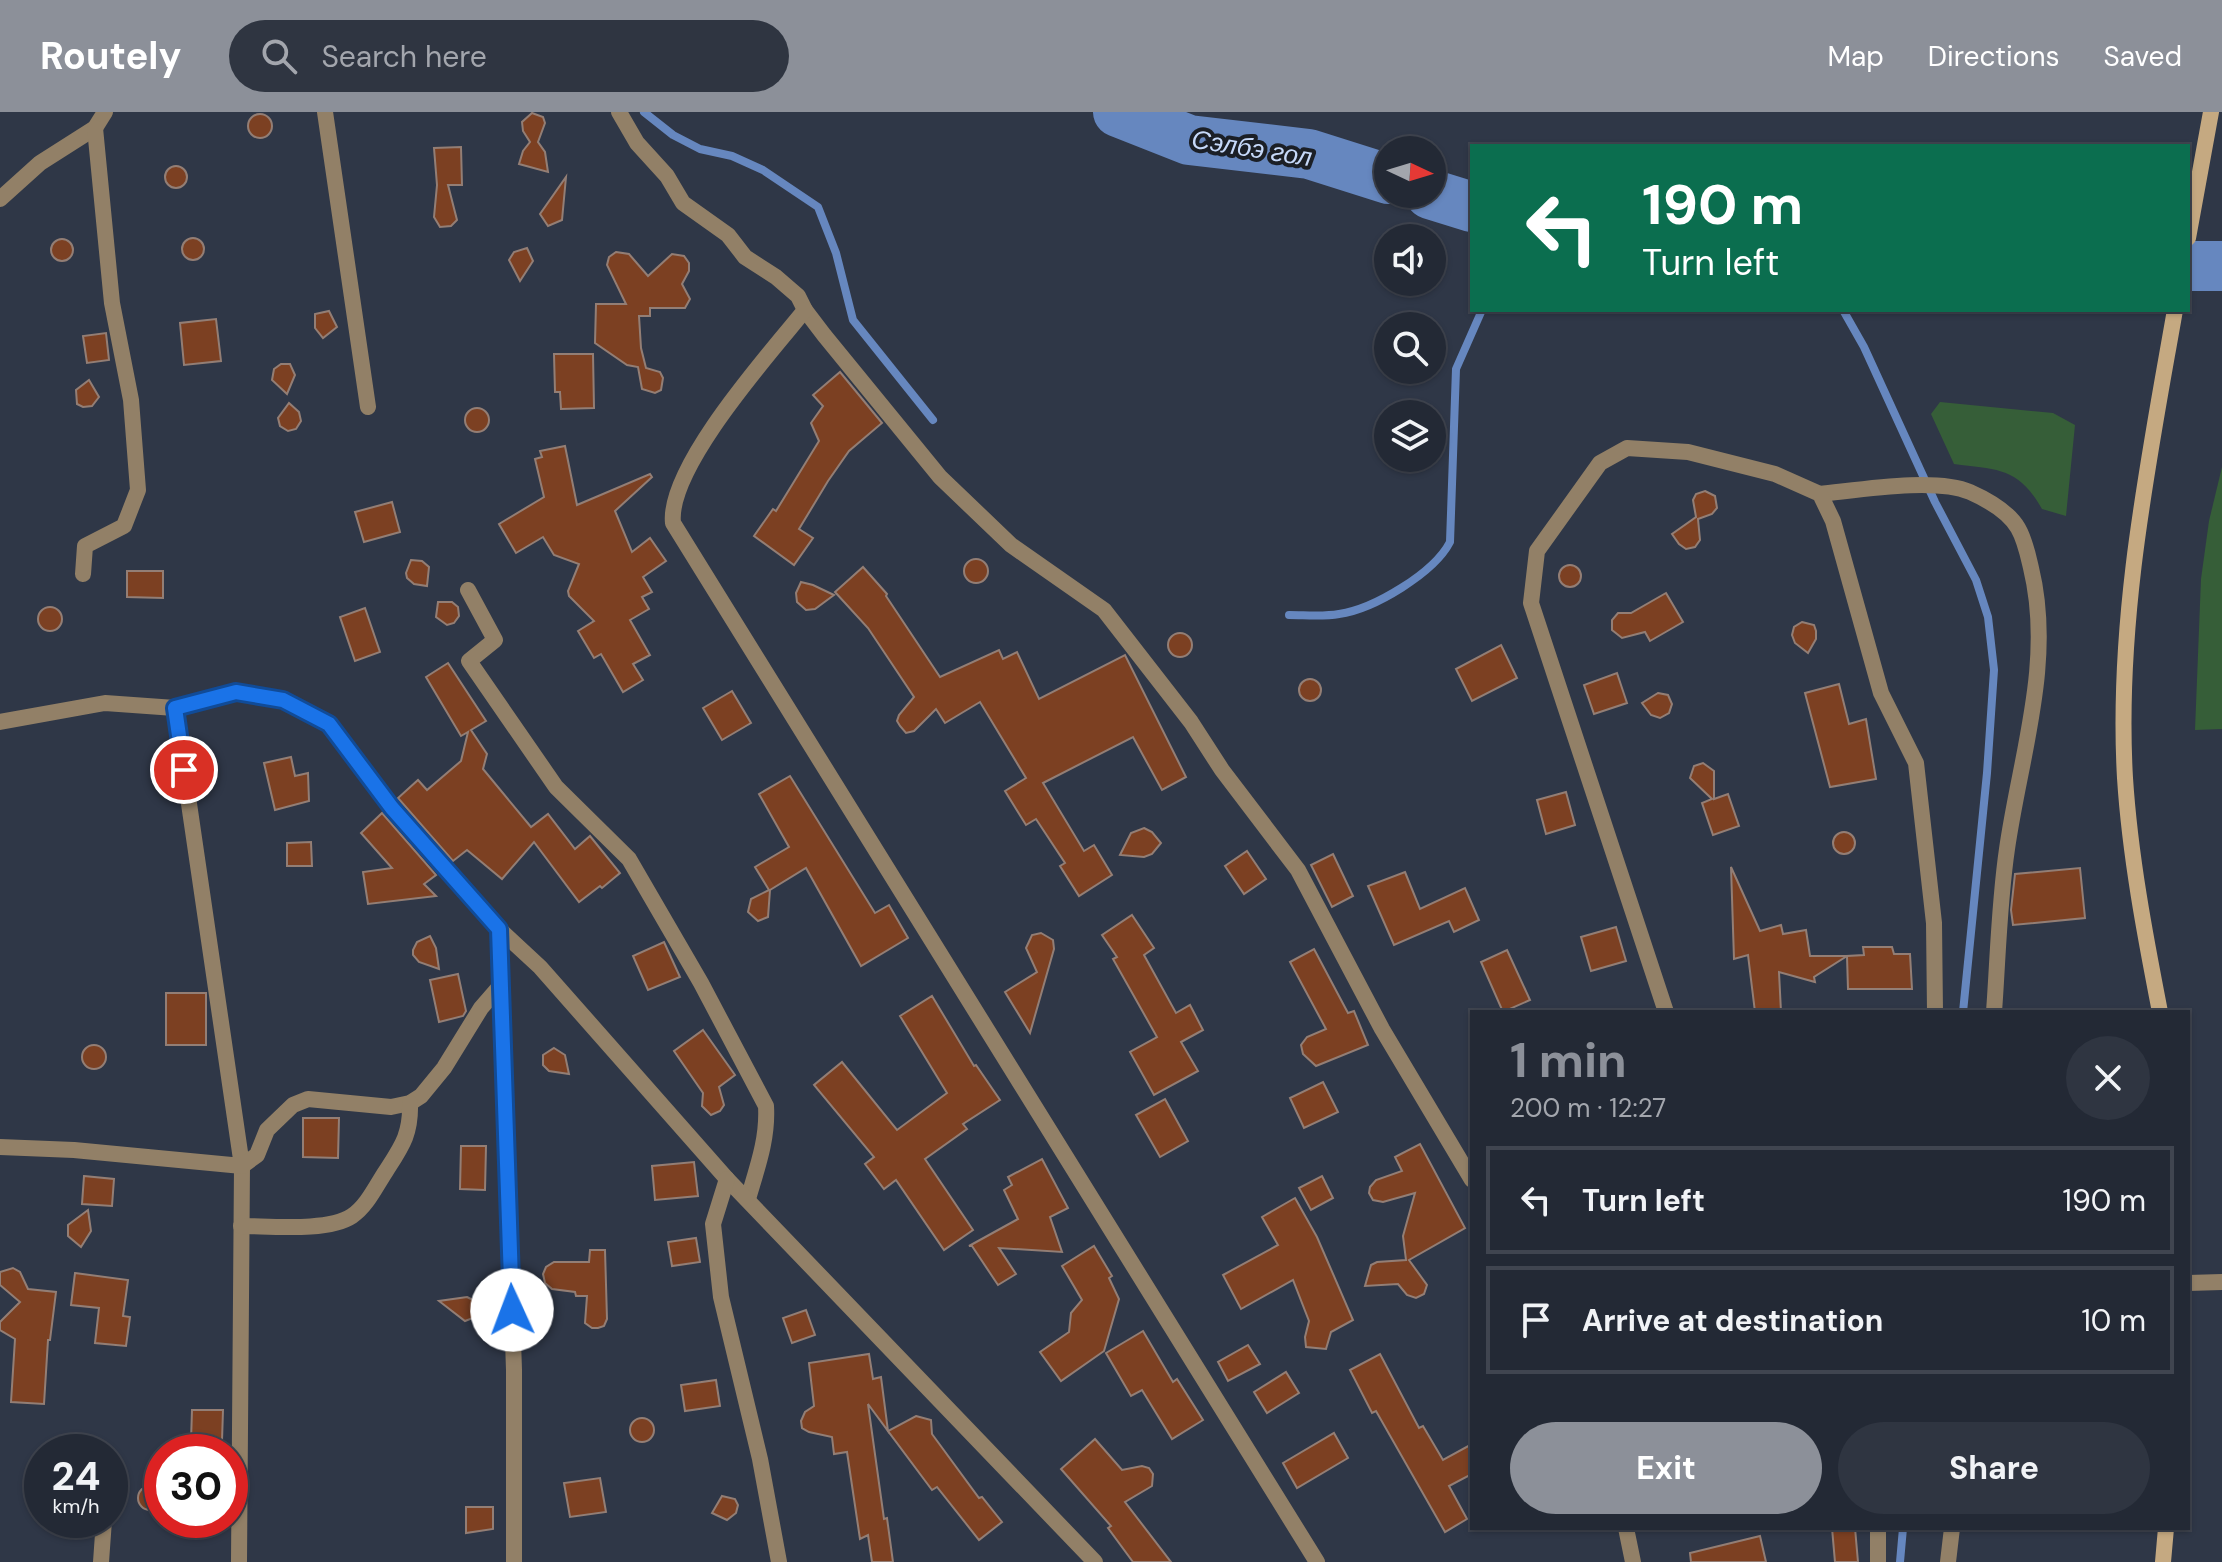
<!DOCTYPE html>
<meta charset="utf-8">
<style>
:root{--surface:#232935;--page:#2f3541;--text:#f1f3f6;--muted:#a3a6ad;--line:#404550;--accent:#8c9099}
body{margin:0;font-family:"DM Sans",sans-serif;background:var(--page);color:var(--text);height:100vh;display:flex;flex-direction:column;font-size:30px;white-space:nowrap}
*{box-sizing:border-box;margin:0}
p{font-size:26px;color:var(--muted)}
.icon{flex:none;width:44px;height:44px;fill:none;stroke:currentColor;stroke-width:2;stroke-linecap:round;stroke-linejoin:round}
.map{position:relative;flex:1;overflow:hidden}
.drawer{position:absolute;left:1470px;top:898px;width:720px;height:520px;display:flex;flex-direction:column;background:var(--surface);border-radius:0px;box-shadow:0 2px 6px #0004,0 0 0 2px var(--line)}
.drawer>*{flex:none}
.banner{position:absolute;left:1470px;top:32px;width:720px;height:168px;border-radius:0px;box-shadow:0 2px 6px #0004,0 0 0 2px var(--line);background:#0b6e4f;color:#fff;overflow:hidden}
.needle{width:52px;rotate:94deg}
.buttons{position:absolute;left:1374px;top:24px;display:grid;gap:16px}
.buttons a{display:grid;place-items:center;width:72px;height:72px;border-radius:50%;background:var(--surface);box-shadow:0 2px 6px #0004,0 0 0 2px var(--line);font-size:40px}
.speed{position:absolute;left:24px;top:1322px;display:flex;gap:16px;font-size:40px;font-weight:700;text-align:center}
.speed>*{display:grid;place-content:center;width:104px;height:104px;border-radius:50%;background:var(--surface);box-shadow:0 2px 6px #0004,0 0 0 2px var(--line);line-height:1}
.speed small{font-size:20px;font-weight:400}
.speed .limit{border:12px solid #d22;background:#fff;color:#111}
.pin{position:absolute;display:grid;place-items:center;width:68px;height:68px;color:#fff;margin:-34px;border:4px solid #fff;border-radius:50%;box-shadow:0 2px 8px #0007}
.me{position:absolute;width:88px;margin:-44px;rotate:358deg;stroke-linejoin:round;filter:drop-shadow(0 0 6px #0008)}
.turn{display:flex;align-items:center;gap:28px;height:168px;padding:0 40px;font-size:36px}
.turn .icon{width:104px;height:104px;stroke-width:2.5}
.turn b{display:block;font-size:56px;line-height:68px}
.round{display:grid;place-items:center;flex:none;width:84px;height:84px;border-radius:42px;background:var(--page)}
.headline{display:flex;align-items:center;justify-content:space-between;height:136px;padding:0 40px}
h1{font-size:48px;font-weight:700;line-height:60px;color:var(--accent)}
.button{display:flex;gap:16px;margin-top:auto;padding:16px 40px}
.button a{flex:1;height:92px;border-radius:48px;background:var(--accent);color:#fff;font-size:32px;font-weight:700;line-height:92px;text-align:center}
.button a+a{background:var(--page);color:var(--text)}
ul{padding:0;list-style:none}
li{display:flex;align-items:center;gap:24px;height:108px;margin:0 16px 12px;padding:0 24px;border:4px solid var(--line);border-radius:0px}
li div{flex:1}
li b{display:block;font-size:30px}
li em{font-style:normal}
header{display:flex;align-items:center;gap:48px;box-sizing:border-box;height:112px;padding:0 40px;background:var(--accent);color:#fff}
header strong{font-size:38px}
nav{display:flex;gap:44px;margin-inline-start:auto;font-size:28px}
.search{width:560px;height:72px;background:var(--page);display:flex;align-items:center;gap:20px;box-sizing:border-box;padding:0 28px;border-radius:44px;color:var(--muted);font-size:30px}
.map>svg:first-child{display:block}
.green{fill:#365e38}
.lines{fill:none;stroke-linecap:round;stroke-linejoin:round}
.stream{stroke:#6687bf;stroke-width:8}
.river{stroke:#6687bf;stroke-width:50}
.building{fill:#7c4022;stroke:#937e75;stroke-width:2}
.minor{stroke:#928067;stroke-width:16}
.secondary{stroke:#c5a981;stroke-width:16}
.route-casing{stroke:#114b97;stroke-width:20}
.route{stroke:#1a73e8;stroke-width:14}
.labels{text-anchor:middle;stroke-width:8;stroke-linejoin:round;paint-order:stroke}
.water-label{font-size:26px;font-style:italic;fill:#c6d9f9;stroke:#1b1f26}
</style>
<header>
<strong>Routely</strong>
<div class="search"><svg class="icon" aria-label="search" viewBox="0 0 24 24"><circle cx="10" cy="10" r="6"/><path d="M15 15l6 6"/></svg>Search here</div>
<nav><a>Map</a><a>Directions</a><a>Saved</a></nav>
</header>
<div class="map">
<svg width="2222" height="1450" viewBox="0 0 2222 1450">
<rect width="100%" height="100%" fill="#2f3747"/>
<g class="green">
<path d="M1940,290L2053,301L2075,313L2066,404L2042,397C2018,355 1999,358 1954,352L1931,302Z"/>
<polygon points="2222,355 2222,617 2195,618 2201,467 2209,409"/>
</g>
<g class="lines">
<g class="stream">
<polyline points="644,0 673,23 700,37 732,44 763,58 818,95 836,141 853,208 933,308"/>
<polyline points="1843,198 1864,235 1935,390 1976,468 1988,505 1994,558 1987,661 1963,900"/>
<path d="M1289,503C1305,503 1323,505 1339,502C1374,497 1434,461 1450,430L1456,257L1482,198"/>
<polyline points="1900,1450 1903,1416"/>
</g>
<g class="river">
<polyline points="1118,0 1189,28 1309,42 1388,67"/>
<polyline points="1430,82 1472,95"/>
<polyline points="2188,154 2222,154"/>
</g>
</g>
<g class="building">
<polygon points="532,1 543,5 545,11 538,30 545,40 548,60 519,52 523,39 530,30 523,19 522,10"/>
<circle cx="260" cy="14" r="12"/>
<polygon points="461,35 462,73 448,73 457,108 451,114 440,115 434,105 437,73 434,36"/>
<circle cx="176" cy="65" r="11"/>
<polygon points="566,65 562,108 548,114 540,102"/>
<circle cx="193" cy="137" r="11"/>
<circle cx="62" cy="138" r="11"/>
<polygon points="527,136 533,149 520,169 509,148 514,140"/>
<polygon points="616,140 629,142 648,164 672,142 684,144 689,151 689,159 682,172 690,187 685,196 650,196 650,204 639,204 641,236 646,256 660,260 663,266 661,278 655,281 642,277 638,255 627,253 595,231 596,192 626,192 607,153 609,145"/>
<polygon points="329,199 337,215 323,226 315,216 315,202"/>
<polygon points="216,207 221,249 184,253 180,211"/>
<polygon points="106,221 109,248 87,251 83,224"/>
<polygon points="554,242 593,242 594,296 561,297 560,280 555,280"/>
<polygon points="281,252 290,252 295,263 287,282 272,268 274,257"/>
<polygon points="840,260 882,311 849,339 828,369 799,417 813,426 794,453 754,424 773,397 776,399 819,329 811,311 823,294 813,283"/>
<polygon points="89,268 99,285 92,294 83,295 77,292 76,278"/>
<polygon points="289,291 299,300 301,309 296,317 288,319 280,314 278,306"/>
<circle cx="477" cy="308" r="12"/>
<polygon points="565,334 577,393 650,362 652,365 615,399 632,440 650,426 666,449 643,465 652,480 642,485 649,497 630,508 650,543 633,552 643,568 623,580 601,542 594,546 578,519 594,509 569,484 568,479 579,452 554,443 543,425 516,441 499,412 544,385 535,347 542,345 540,339"/>
<polygon points="1705,379 1715,384 1717,396 1712,402 1698,407 1700,428 1695,435 1686,437 1679,432 1672,422 1696,405 1693,388 1696,382"/>
<polygon points="392,390 400,420 364,430 355,400"/>
<circle cx="976" cy="459" r="12"/>
<polygon points="411,448 422,449 429,455 427,474 414,472 407,466 406,461"/>
<circle cx="1570" cy="464" r="11"/>
<polygon points="863,455 887,482 886,484 940,565 999,538 1003,547 1017,540 1039,587 1125,543 1186,665 1162,678 1133,625 1043,671 1084,739 1094,733 1112,763 1079,784 1060,754 1065,751 1036,707 1026,713 1005,679 1026,666 980,590 945,611 936,597 914,619 906,621 900,614 897,609 899,603 914,585 868,516 835,480"/>
<polygon points="127,459 163,459 163,486 127,485"/>
<polygon points="801,470 813,473 834,483 815,497 806,498 797,490 796,481"/>
<polygon points="1666,481 1683,510 1650,529 1645,520 1622,526 1612,518 1612,508 1618,501 1631,501"/>
<polygon points="438,490 452,490 458,495 459,504 454,511 447,513 436,505"/>
<circle cx="50" cy="507" r="12"/>
<polygon points="365,496 380,540 355,549 340,505"/>
<polygon points="1802,510 1814,513 1816,519 1816,527 1808,541 1795,531 1792,523 1794,515"/>
<circle cx="1180" cy="533" r="12"/>
<polygon points="1501,533 1517,566 1472,589 1456,557"/>
<polygon points="448,551 486,609 471,618 487,642 483,657 531,715 548,702 575,737 590,724 620,761 602,776 600,774 579,790 534,730 502,767 467,738 453,749 398,686 418,668 427,678 461,649 468,620 461,624 426,565"/>
<polygon points="1617,561 1627,591 1594,602 1584,573"/>
<circle cx="1310" cy="578" r="11"/>
<polygon points="1839,572 1849,612 1866,607 1876,667 1830,675 1805,581"/>
<polygon points="732,579 751,611 722,628 703,596"/>
<polygon points="1658,581 1668,583 1672,592 1669,601 1660,606 1651,603 1642,591"/>
<polygon points="291,645 295,664 308,661 309,689 275,698 264,651"/>
<polygon points="1703,651 1714,659 1714,687 1728,682 1739,714 1713,723 1702,691 1712,687 1690,666 1694,654"/>
<polygon points="790,664 875,801 889,793 908,826 861,854 806,756 770,778 768,805 758,809 748,800 751,787 769,778 755,755 789,735 759,682"/>
<polygon points="1566,680 1575,713 1546,722 1537,688"/>
<polygon points="382,701 436,763 424,772 436,784 368,792 363,760 392,756 361,721"/>
<polygon points="1144,716 1152,720 1161,731 1152,742 1144,745 1120,743 1131,721"/>
<circle cx="1844" cy="731" r="11"/>
<polygon points="311,730 312,754 287,754 287,731"/>
<polygon points="1247,739 1266,767 1244,782 1225,754"/>
<polygon points="1333,742 1353,784 1332,795 1311,753"/>
<polygon points="1731,755 1760,819 1781,813 1783,822 1806,818 1810,844 1847,844 1814,865 1815,870 1779,860 1781,900 1755,900 1748,843 1734,847"/>
<polygon points="2080,756 2085,806 2013,813 2011,798 2015,762"/>
<polygon points="1405,760 1420,797 1465,776 1479,808 1454,820 1449,809 1394,833 1368,774"/>
<polygon points="1132,803 1154,836 1144,843 1176,901 1190,893 1203,918 1181,930 1198,959 1154,983 1130,940 1157,925 1113,847 1117,845 1102,823"/>
<polygon points="1616,815 1626,849 1591,859 1581,825"/>
<polygon points="1041,821 1053,828 1054,837 1030,921 1005,880 1037,860 1026,836 1032,823"/>
<polygon points="430,824 436,836 439,857 419,850 413,843 413,838 417,830"/>
<polygon points="664,830 680,865 648,878 633,844"/>
<polygon points="1863,835 1892,835 1894,842 1910,842 1912,877 1848,877 1847,844 1864,843"/>
<polygon points="1314,837 1348,901 1354,899 1368,933 1316,954 1303,942 1301,933 1307,925 1326,917 1290,850"/>
<polygon points="1507,838 1530,888 1503,900 1481,850"/>
<polygon points="458,862 466,899 463,904 439,910 430,868"/>
<rect x="166" y="881" width="40" height="52"/>
<polygon points="932,884 974,954 976,953 1000,988 963,1012 967,1017 925,1047 973,1118 944,1138 896,1068 884,1077 865,1052 874,1045 814,973 842,950 897,1018 947,981 900,904"/>
<polygon points="703,918 735,963 719,975 724,993 720,999 711,1003 702,994 703,981 674,939"/>
<circle cx="94" cy="945" r="12"/>
<polygon points="554,936 565,943 569,962 549,959 543,953 543,943"/>
<polygon points="1323,970 1338,1000 1304,1016 1290,986"/>
<polygon points="1165,987 1188,1029 1160,1045 1136,1003"/>
<polygon points="303,1006 339,1006 338,1046 303,1045"/>
<polygon points="1420,1032 1465,1116 1409,1148 1427,1173 1424,1182 1416,1186 1407,1183 1398,1172 1365,1174 1371,1153 1377,1150 1406,1148 1403,1124 1415,1081 1383,1090 1373,1088 1369,1081 1370,1075 1376,1068 1402,1059 1395,1045"/>
<polygon points="461,1034 486,1034 485,1078 460,1077"/>
<polygon points="1042,1047 1068,1096 1050,1105 1062,1140 999,1136 1016,1162 998,1173 972,1134 969,1134 1018,1107 1004,1078 1012,1073 1008,1065"/>
<polygon points="694,1050 698,1084 655,1088 652,1054"/>
<polygon points="84,1064 114,1067 112,1094 82,1092"/>
<polygon points="1322,1064 1333,1086 1311,1098 1299,1076"/>
<polygon points="1295,1086 1317,1125 1353,1208 1331,1220 1326,1237 1306,1235 1305,1225 1309,1209 1293,1168 1241,1197 1223,1163 1278,1133 1262,1105"/>
<polygon points="88,1098 91,1119 81,1135 68,1124 68,1113"/>
<polygon points="696,1126 700,1150 672,1154 668,1130"/>
<polygon points="1094,1134 1112,1164 1109,1166 1119,1187 1104,1239 1061,1269 1040,1240 1069,1220 1071,1201 1082,1188 1062,1154"/>
<polygon points="590,1138 605,1138 607,1207 604,1214 598,1216 592,1216 585,1211 587,1184 576,1184 575,1180 552,1177 545,1171 543,1162 546,1155 554,1150 589,1150"/>
<polygon points="13,1156 20,1160 28,1177 56,1180 50,1228 48,1228 44,1292 11,1290 15,1227 0,1218 0,1210 20,1190 0,1173 0,1160"/>
<polygon points="75,1161 128,1168 123,1204 130,1205 126,1234 95,1231 99,1196 71,1193"/>
<polygon points="467,1185 475,1189 478,1198 473,1206 465,1209 439,1189"/>
<polygon points="806,1198 815,1223 792,1231 783,1206"/>
<polygon points="1143,1219 1173,1270 1177,1267 1203,1308 1172,1327 1142,1278 1131,1284 1106,1241"/>
<polygon points="1248,1233 1260,1252 1228,1269 1218,1250"/>
<polygon points="869,1242 873,1267 881,1265 888,1319 868,1292 884,1407 887,1406 893,1450 872,1450 868,1423 860,1427 847,1340 834,1342 832,1325 809,1320 802,1316 801,1309 805,1300 814,1294 809,1251"/>
<polygon points="1380,1242 1419,1316 1423,1314 1443,1348 1472,1332 1472,1362 1449,1374 1467,1407 1445,1420 1376,1299 1372,1301 1350,1258"/>
<polygon points="1286,1260 1299,1281 1267,1301 1254,1280"/>
<polygon points="716,1268 720,1294 685,1299 681,1273"/>
<polygon points="192,1298 223,1298 222,1329 191,1329"/>
<polygon points="916,1304 931,1308 932,1322 979,1386 982,1385 1002,1410 979,1428 937,1375 932,1378 888,1319"/>
<circle cx="642" cy="1318" r="12"/>
<polygon points="1334,1321 1348,1346 1297,1376 1283,1351"/>
<polygon points="1095,1327 1122,1358 1142,1354 1149,1356 1153,1362 1152,1374 1125,1390 1171,1450 1133,1450 1108,1416 1111,1414 1061,1357"/>
<polygon points="600,1366 606,1400 570,1405 564,1371"/>
<circle cx="150" cy="1386" r="12"/>
<polygon points="722,1384 735,1387 738,1393 736,1401 727,1408 712,1401"/>
<polygon points="466,1395 493,1395 493,1417 466,1421"/>
<polygon points="1832,1416 1855,1416 1858,1450 1835,1450"/>
<polygon points="1760,1424 1766,1450 1691,1450 1690,1441"/>
</g>
<g class="lines">
<g class="minor">
<polyline points="325,0 368,295"/>
<polyline points="619,0 637,31 667,64 683,91 728,123 745,145 776,165 798,184 805,198 824,223 940,365 1011,433 1104,498 1191,610 1222,658 1298,758 1382,917 1472,1068"/>
<polyline points="0,87 40,51 95,16 105,0"/>
<path d="M805,198C769,242 667,356 673,411L1317,1450"/>
<path d="M1820,382C1859,378 1935,365 1970,380C1988,388 2008,399 2018,416C2025,428 2028,443 2031,456C2054,550 2020,645 2007,737C1999,791 1998,846 1994,900"/>
<polyline points="83,462 85,434 124,414 138,378 131,288 112,191 95,16"/>
<path d="M468,478L495,528L469,549L556,675L629,747L701,871L766,994C768,1027 757,1056 748,1087"/>
<polyline points="175,596 242,1054 239,1450"/>
<polyline points="0,610 105,591 175,596 236,580 283,588 329,612 392,696 499,817 540,855 727,1067 1095,1450"/>
<polyline points="499,817 514,1258 514,1450"/>
<polyline points="1666,900 1531,491 1537,439 1600,351 1627,336 1688,340 1775,362 1820,382 1833,409 1881,581 1916,651 1934,811 1935,900"/>
<polyline points="0,1035 74,1038 242,1054 257,1043 267,1018 293,993 308,987 391,995 410,991 421,984 444,956 481,896 501,873"/>
<polyline points="727,1067 713,1112 721,1185 760,1347 779,1450"/>
<path d="M241,1114C270,1114 328,1120 352,1104C367,1094 376,1074 386,1059C402,1034 411,1022 410,991"/>
<polyline points="2188,1171 2222,1170"/>
<polyline points="1626,1416 1633,1450"/>
<polyline points="101,1450 104,1408"/>
<polyline points="1878,1450 1878,1416"/>
<polyline points="1948,1450 1952,1416"/>
</g>
<g class="secondary">
<polyline points="2188,126 2211,0"/>
<path d="M2160,900C2145,823 2130,744 2125,666C2116,509 2148,352 2175,198"/>
<polyline points="2163,1450 2166,1416"/>
</g>
</g>
<g class="lines">
<defs>
<polyline id="route" points="184,658 175,596 236,580 283,588 329,612 392,696 499,817 512,1198"/>
</defs>
<use href="#route" class="route-casing"/>
<use href="#route" class="route"/>
</g>
<g class="labels">
<g class="water-label">
<text transform="translate(1252 36) rotate(9)" y="9">Сэлбэ гол</text>
</g>
</g>
</svg>
<div class="buttons">
<a><svg class="needle" viewBox="-14 -14 28 28"><path d="M0-13l5 13h-10z" fill="#e53935"/><path d="M0 13l5-13h-10z" fill="#a3a6ad"/></svg></a>
<a><svg class="icon" aria-label="sound" viewBox="0 0 24 24"><path d="M4 9h4l5-4v14l-5-4H4zM17 9q2 3 0 6"/></svg></a>
<a><svg class="icon" aria-label="search" viewBox="0 0 24 24"><circle cx="10" cy="10" r="6"/><path d="M15 15l6 6"/></svg></a>
<a><svg class="icon" aria-label="layers" viewBox="0 0 24 24"><path d="M12 4l9 5-9 5-9-5zM3 14l9 5 9-5"/></svg></a>
</div>
<div class="speed"><div>24<small>km/h</small></div><div class="limit">30</div></div>
<div class="pin" style="left:184px;top:658px;background:#d93025"><svg class="icon" aria-label="arrive" viewBox="0 0 24 24"><path d="M6 21V4h12l-3 4 3 4H6"/></svg></div>
<svg class="me" style="left:512px;top:1198px" viewBox="-20 -20 40 40"><circle r="19" fill="#fff"/><path d="M0-13L10 11 0 6-10 11z" fill="#1a73e8"/></svg>
<div class="banner">
<div class="turn"><svg class="icon" aria-label="left" viewBox="0 0 24 24"><path d="M17 20v-9H6M10 6l-5 5 5 5"/></svg><div><b>190 m</b>Turn left</div></div>
</div>
<section class="drawer">
<div class="headline"><div><h1>1 min</h1><p>200 m · 12:27</p></div><a class="round"><svg class="icon" aria-label="close" viewBox="0 0 24 24"><path d="M6 6l12 12M18 6L6 18"/></svg></a></div>
<ul>
<li><svg class="icon" aria-label="left" viewBox="0 0 24 24"><path d="M17 20v-9H6M10 6l-5 5 5 5"/></svg><div><b>Turn left</b></div><em>190 m</em></li>
<li><svg class="icon" aria-label="arrive" viewBox="0 0 24 24"><path d="M6 21V4h12l-3 4 3 4H6"/></svg><div><b>Arrive at destination</b></div><em>10 m</em></li>
</ul>
<div class="button"><a>Exit</a><a>Share</a></div>
</section>
</div>
